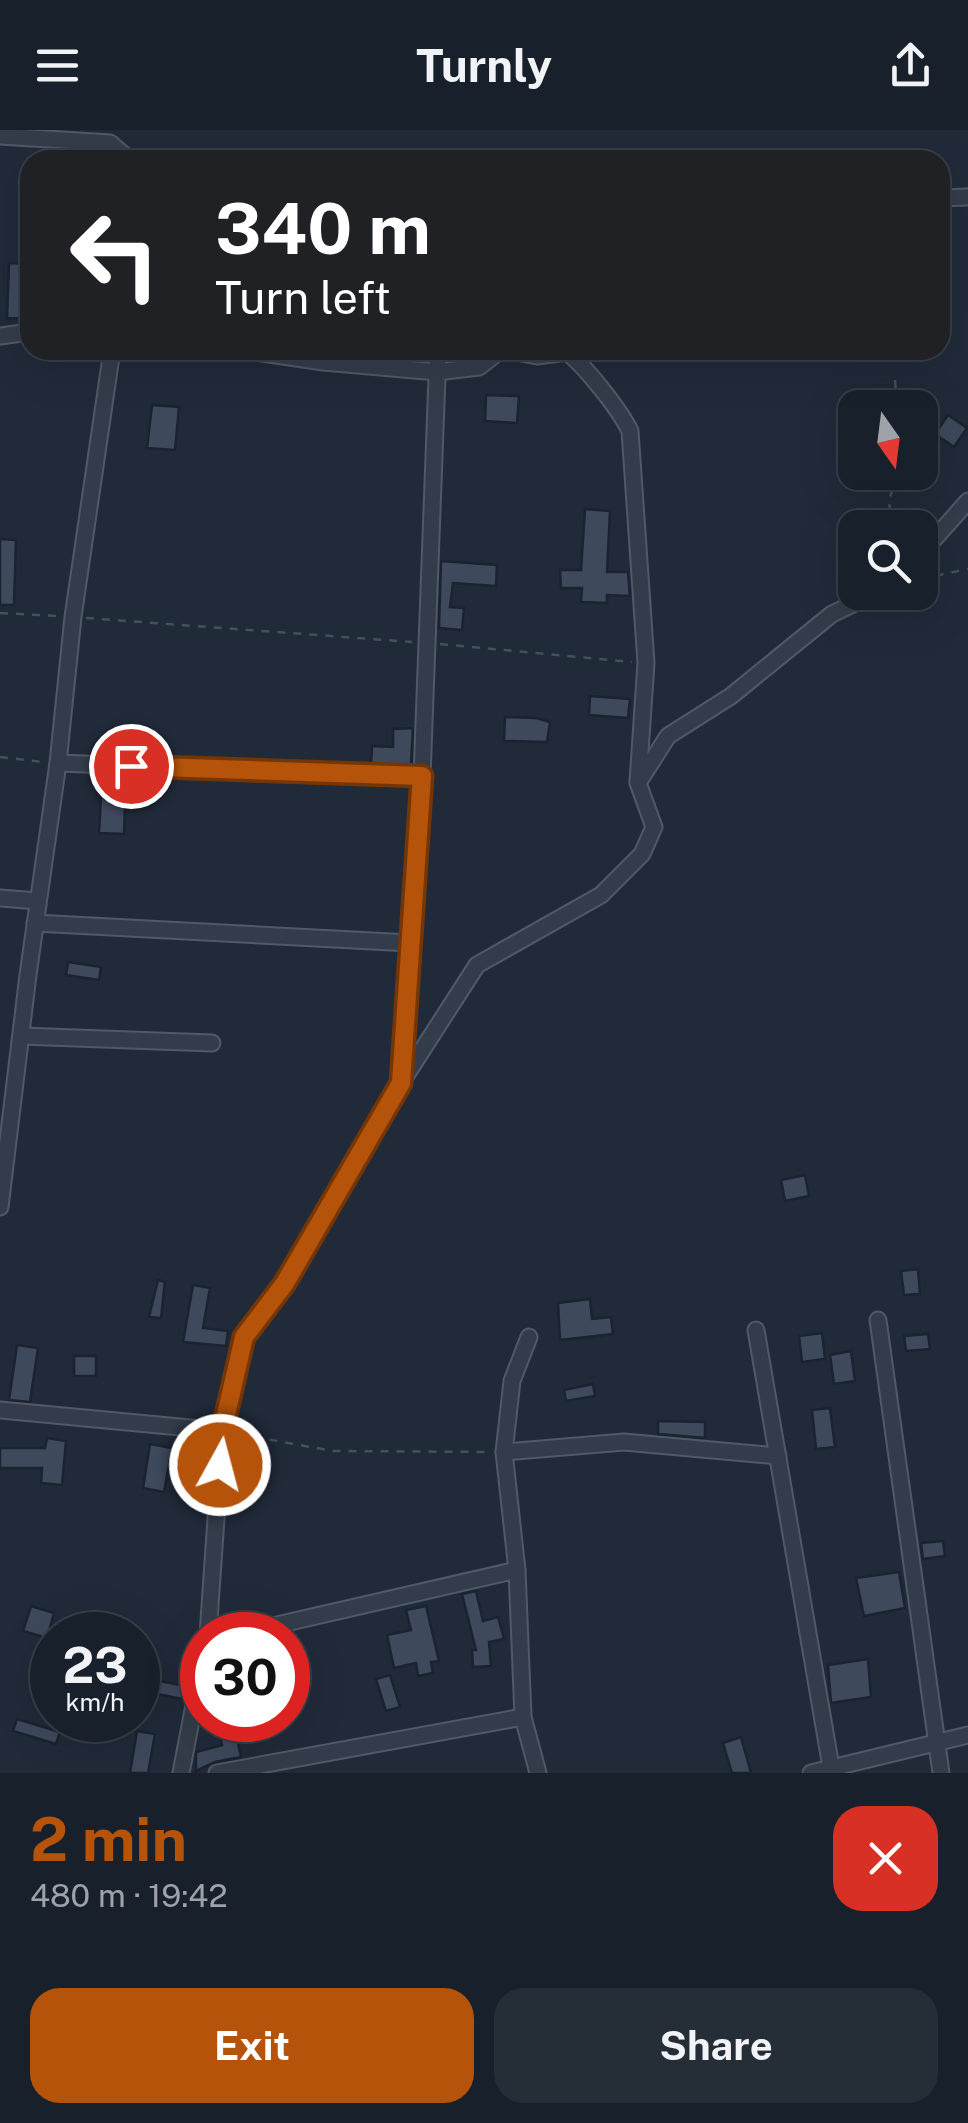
<!DOCTYPE html>
<meta charset="utf-8">
<style>
:root{--surface:#18202b;--page:#252d37;--text:#f1f3f6;--muted:#9fa3a9;--line:#363e47;--accent:#b45309}
body{margin:0;font-family:"Public Sans",sans-serif;background:var(--page);color:var(--text);height:100vh;display:flex;flex-direction:column;font-size:38px;white-space:nowrap}
*{box-sizing:border-box;margin:0}
p{font-size:32px;color:var(--muted)}
.icon{flex:none;width:55px;height:55px;fill:none;stroke:currentColor;stroke-width:2;stroke-linecap:round;stroke-linejoin:round}
.map{position:relative;height:1643px;overflow:hidden}
.details{display:flex;flex-direction:column;background:var(--surface);flex:1}
.details>*{flex:none}
.hud{position:absolute;left:20px;top:20px;width:930px;height:210px;border-radius:30px;box-shadow:0 10px 40px #0002,0 0 0 2px var(--line);background:#202124;color:#fff;overflow:hidden}
.needle{width:65px;rotate:166deg}
.buttons{position:absolute;left:838px;top:260px;display:grid;gap:20px}
.buttons a{display:grid;place-items:center;width:100px;height:100px;border-radius:20px;background:var(--surface);box-shadow:0 10px 40px #0002,0 0 0 2px var(--line);font-size:50px}
.speed{position:absolute;left:30px;top:1482px;display:flex;gap:20px;font-size:50px;font-weight:700;text-align:center}
.speed>*{display:grid;place-content:center;width:130px;height:130px;border-radius:50%;background:var(--surface);box-shadow:0 10px 40px #0002,0 0 0 2px var(--line);line-height:1}
.speed small{font-size:25px;font-weight:400}
.speed .limit{border:15px solid #d22;background:#fff;color:#111}
.pin{position:absolute;display:grid;place-items:center;width:85px;height:85px;color:#fff;margin:-42px;border:5px solid #fff;border-radius:50%;box-shadow:0 2px 10px #0007}
.me{position:absolute;width:110px;margin:-55px;rotate:7deg;stroke-linejoin:round;filter:drop-shadow(0 0 8px #0008)}
.turn{display:flex;align-items:center;gap:35px;height:210px;padding:0 30px;font-size:45px}
.turn .icon{width:130px;height:130px;stroke-width:2.5}
.turn b{display:block;font-size:70px;line-height:85px}
.round{display:grid;place-items:center;flex:none;width:105px;height:105px;border-radius:30px;background:var(--page)}
.summary{display:flex;align-items:center;justify-content:space-between;height:170px;padding:0 30px}
h1{font-size:60px;font-weight:700;line-height:75px;color:var(--accent)}
.primary-button{display:flex;gap:20px;margin-top:auto;padding:20px 30px}
.primary-button a{flex:1;height:115px;border-radius:30px;background:var(--accent);color:#fff;font-size:40px;font-weight:700;line-height:115px;text-align:center}
.primary-button a+a{background:var(--page);color:var(--text)}
header{display:flex;justify-content:space-between;align-items:center;height:130px;padding:0 30px;background:var(--surface);font-size:45px;font-weight:700}
.map>svg:first-child{display:block}
.building{fill:#3e495c;stroke:#1b2330;stroke-width:2.5}
.lines{fill:none;stroke-linecap:round;stroke-linejoin:round}
.minor-casing{stroke:#515967;stroke-width:19}
.path{stroke:#3f5458;stroke-width:2.5;stroke-dasharray:8 8;stroke-linecap:butt}
.minor{stroke:#333c4a;stroke-width:15}
.route-casing{stroke:#753606;stroke-width:25}
.route{stroke:#b45309;stroke-width:18}
</style>
<header><svg class="icon" aria-label="menu" viewBox="0 0 24 24"><path d="M4 6h16M4 12h16M4 18h16"/></svg>Turnly<svg class="icon" aria-label="share" viewBox="0 0 24 24"><path d="M12 15V3M7 8l5-5 5 5M5 13v7h14v-7"/></svg></header>
<div class="map">
<svg width="968" height="1643" viewBox="0 0 968 1643">
<rect width="100%" height="100%" fill="#202a39"/>
<g class="building">
<polygon points="9,133 30,134 30,189 7,188"/>
<polygon points="486,265 519,266 517,293 485,291"/>
<polygon points="152,275 179,277 175,320 147,318"/>
<polygon points="948,285 967,298 954,317 935,304"/>
<polygon points="585,379 610,381 607,442 628,442 630,466 607,465 607,473 581,472 582,458 561,458 560,440 581,440"/>
<polygon points="0,409 16,410 14,475 0,475"/>
<polygon points="441,431 497,435 496,456 453,453 450,477 464,478 462,500 439,498"/>
<polygon points="590,566 630,569 628,588 589,585"/>
<polygon points="505,587 536,588 550,592 547,612 504,611"/>
<polygon points="413,598 411,635 371,634 372,616 393,617 393,599"/>
<polygon points="102,648 126,649 124,704 99,703"/>
<polygon points="68,832 101,837 99,850 66,845"/>
<polygon points="805,1045 809,1066 785,1071 781,1050"/>
<polygon points="918,1139 920,1164 904,1165 901,1141"/>
<polygon points="158,1150 165,1152 161,1188 149,1187"/>
<polygon points="193,1155 210,1158 203,1198 228,1201 226,1216 183,1212"/>
<polygon points="590,1169 592,1189 611,1187 613,1204 560,1210 558,1173"/>
<polygon points="822,1203 825,1229 802,1232 799,1206"/>
<polygon points="928,1204 930,1219 906,1221 904,1206"/>
<polygon points="17,1215 38,1218 30,1272 9,1270"/>
<polygon points="851,1221 855,1251 834,1254 830,1225"/>
<rect x="74" y="1226" width="22" height="20"/>
<polygon points="593,1254 595,1266 566,1271 564,1260"/>
<polygon points="830,1278 835,1317 816,1319 812,1280"/>
<polygon points="658,1291 705,1292 705,1308 658,1304"/>
<polygon points="47,1308 66,1311 62,1355 41,1353 42,1338 0,1338 0,1318 45,1318"/>
<polygon points="150,1314 172,1318 164,1362 143,1358"/>
<polygon points="943,1411 945,1426 923,1429 921,1413"/>
<polygon points="899,1442 905,1478 864,1486 856,1448"/>
<polygon points="476,1461 483,1491 498,1487 504,1509 489,1512 491,1536 473,1537 472,1520 476,1520 462,1464"/>
<polygon points="31,1476 54,1483 47,1508 23,1501"/>
<polygon points="426,1476 439,1531 431,1532 433,1543 418,1546 416,1533 394,1538 387,1505 411,1500 406,1480"/>
<polygon points="868,1529 871,1567 831,1573 828,1535"/>
<polygon points="390,1545 400,1577 386,1581 376,1549"/>
<polygon points="140,1547 185,1556 182,1569 138,1560"/>
<polygon points="17,1589 60,1602 56,1614 13,1601"/>
<polygon points="216,1590 233,1590 241,1627 215,1632 196,1641 196,1622 222,1615"/>
<polygon points="137,1601 155,1604 148,1643 130,1643"/>
<polygon points="741,1607 751,1643 732,1643 723,1613"/>
</g>
<g class="lines">
<defs>
<g id="minor">
<polyline points="0,6 110,13 130,30"/>
<polyline points="940,68 968,67"/>
<polyline points="0,206 30,202"/>
<path d="M242,220L323,232L437,242L479,237L497,223L511,221L537,226L567,222C585,236 620,280 630,301L646,533L638,651"/>
<polyline points="920,425 968,371"/>
<polyline points="58,633 422,647"/>
<polyline points="0,768 38,771"/>
<polyline points="35,793 410,813"/>
<polyline points="21,906 212,913"/>
<polyline points="401,949 422,647 438,220"/>
<polyline points="0,1077 28,845 58,633 73,487 112,220"/>
<polyline points="878,1190 941,1643"/>
<polyline points="756,1200 832,1643"/>
<polyline points="529,1207 512,1251 504,1322 517,1440 523,1587 538,1643"/>
<polyline points="0,1280 222,1301"/>
<polyline points="504,1322 624,1312 778,1326"/>
<polyline points="208,1505 222,1301 244,1207 285,1153 401,953 477,835 601,765 642,724 654,697 638,653 668,606 731,566 832,484 878,462"/>
<polyline points="233,1505 517,1440"/>
<polyline points="181,1643 202,1533"/>
<polyline points="217,1643 523,1587"/>
<polyline points="811,1643 968,1605"/>
</g>
</defs>
<use href="#minor" class="minor-casing"/>
<g class="path">
<polyline points="895,250 897,278"/>
<polyline points="893,398 889,372 897,342"/>
<polyline points="920,449 968,439"/>
<polyline points="0,483 58,486"/>
<polyline points="86,488 412,512"/>
<polyline points="440,514 632,532"/>
<polyline points="0,627 43,632"/>
<polyline points="238,1304 333,1321 489,1322"/>
</g>
<use href="#minor" class="minor"/>
</g>
<g class="lines">
<defs>
<polyline id="route" points="131,636 422,646 401,953 285,1153 244,1207 222,1302 220,1335"/>
</defs>
<use href="#route" class="route-casing"/>
<use href="#route" class="route"/>
</g>
</svg>
<div class="buttons">
<a><svg class="needle" viewBox="-14 -14 28 28"><path d="M0-13l5 13h-10z" fill="#e53935"/><path d="M0 13l5-13h-10z" fill="#9fa3a9"/></svg></a>
<a><svg class="icon" aria-label="search" viewBox="0 0 24 24"><circle cx="10" cy="10" r="6"/><path d="M15 15l6 6"/></svg></a>
</div>
<div class="speed"><div>23<small>km/h</small></div><div class="limit">30</div></div>
<div class="pin" style="left:131px;top:636px;background:#d93025"><svg class="icon" aria-label="arrive" viewBox="0 0 24 24"><path d="M6 21V4h12l-3 4 3 4H6"/></svg></div>
<svg class="me" style="left:220px;top:1335px" viewBox="-20 -20 40 40"><circle r="17" fill="#b45309" stroke="#fff" stroke-width="3"/><path d="M0-11L8 9 0 5-8 9z" fill="#fff"/></svg>
<div class="hud">
<div class="turn"><svg class="icon" aria-label="left" viewBox="0 0 24 24"><path d="M17 20v-9H6M10 6l-5 5 5 5"/></svg><div><b>340 m</b>Turn left</div></div>
</div>
</div>
<section class="details">
<div class="summary"><div><h1>2 min</h1><p>480 m · 19:42</p></div><a class="round" style="background:#d93025;color:#fff"><svg class="icon" aria-label="close" viewBox="0 0 24 24"><path d="M6 6l12 12M18 6L6 18"/></svg></a></div>
<div class="primary-button"><a>Exit</a><a>Share</a></div>
</section>
